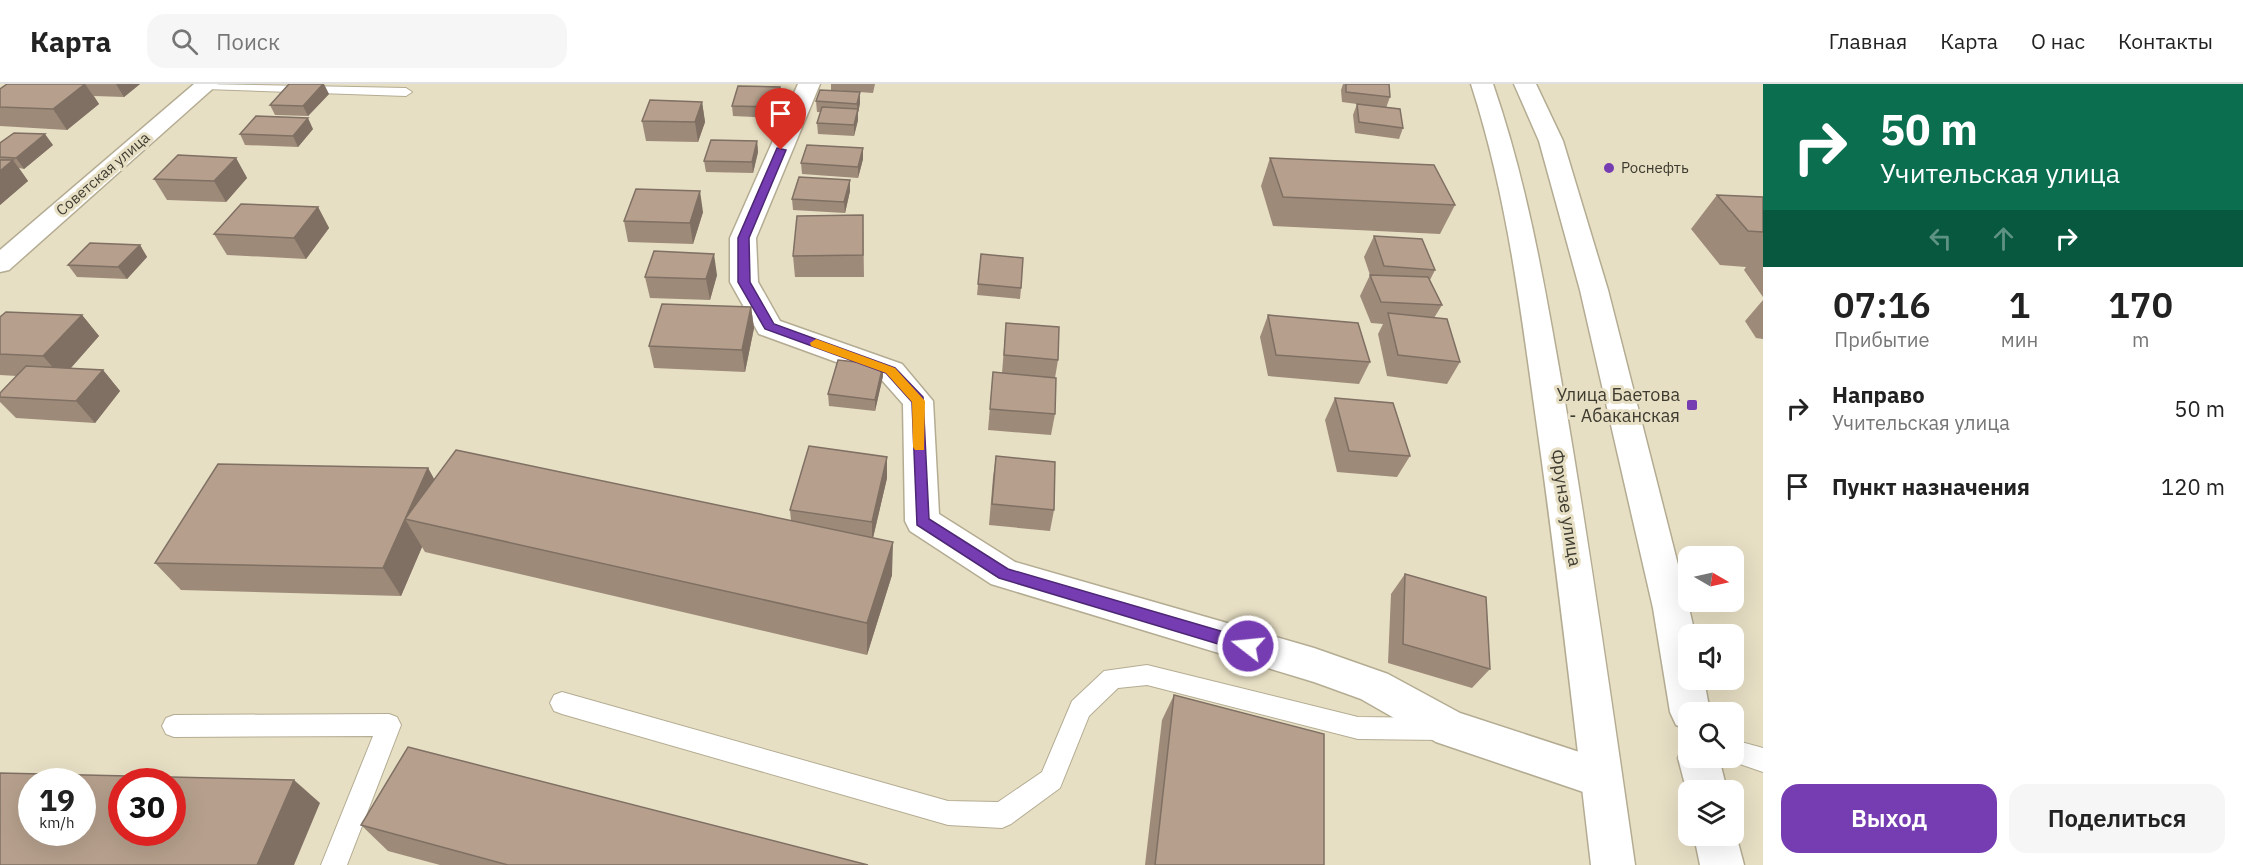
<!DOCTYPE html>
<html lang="ru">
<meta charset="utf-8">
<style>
:root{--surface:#fff;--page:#f6f6f6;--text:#222;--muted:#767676;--line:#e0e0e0;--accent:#763cb2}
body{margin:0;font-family:"IBM Plex Sans",sans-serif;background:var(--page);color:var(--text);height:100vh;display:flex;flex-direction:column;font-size:22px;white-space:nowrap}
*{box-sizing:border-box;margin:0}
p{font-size:20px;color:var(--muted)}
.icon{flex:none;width:33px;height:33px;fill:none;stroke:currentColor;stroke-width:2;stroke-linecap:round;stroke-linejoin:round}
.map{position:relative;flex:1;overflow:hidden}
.drawer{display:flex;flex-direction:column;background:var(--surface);width:480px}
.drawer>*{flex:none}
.banner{background:#0b6e4f;color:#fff;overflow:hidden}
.needle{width:39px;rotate:99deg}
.buttons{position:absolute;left:1678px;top:462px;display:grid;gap:12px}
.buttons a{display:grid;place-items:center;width:66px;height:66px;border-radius:12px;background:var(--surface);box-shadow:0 6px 24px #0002;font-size:30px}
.speed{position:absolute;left:18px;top:684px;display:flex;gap:12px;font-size:30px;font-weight:700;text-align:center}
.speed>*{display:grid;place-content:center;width:78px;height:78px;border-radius:50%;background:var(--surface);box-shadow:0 6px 24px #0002;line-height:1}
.speed small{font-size:15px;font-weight:400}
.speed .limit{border:9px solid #d22;background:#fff;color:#111}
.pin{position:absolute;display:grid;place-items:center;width:51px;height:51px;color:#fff;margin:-62px -26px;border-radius:50% 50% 50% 0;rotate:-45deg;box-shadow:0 0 6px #0007}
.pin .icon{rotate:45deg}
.me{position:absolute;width:66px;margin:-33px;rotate:286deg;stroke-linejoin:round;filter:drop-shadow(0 0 4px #0008)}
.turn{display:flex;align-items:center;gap:21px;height:126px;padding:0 18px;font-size:27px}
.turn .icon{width:78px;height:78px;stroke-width:2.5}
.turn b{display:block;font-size:42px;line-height:51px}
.lanes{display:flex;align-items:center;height:57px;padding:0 18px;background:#0003;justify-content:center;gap:30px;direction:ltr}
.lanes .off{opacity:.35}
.eta{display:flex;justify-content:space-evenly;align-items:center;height:102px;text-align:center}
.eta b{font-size:36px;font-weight:600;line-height:42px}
.primary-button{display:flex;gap:12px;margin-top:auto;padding:12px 18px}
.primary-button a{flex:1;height:69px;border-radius:18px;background:var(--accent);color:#fff;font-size:24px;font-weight:600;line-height:69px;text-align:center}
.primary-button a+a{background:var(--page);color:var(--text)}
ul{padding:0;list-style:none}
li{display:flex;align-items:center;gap:18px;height:78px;padding:0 18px}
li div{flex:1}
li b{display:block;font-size:22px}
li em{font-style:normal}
header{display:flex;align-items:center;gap:36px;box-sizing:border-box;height:84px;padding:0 30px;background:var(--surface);border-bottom:2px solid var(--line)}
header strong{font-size:28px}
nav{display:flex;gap:33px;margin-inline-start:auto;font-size:21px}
.search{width:420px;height:54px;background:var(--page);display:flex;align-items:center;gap:15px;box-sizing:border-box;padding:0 21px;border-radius:18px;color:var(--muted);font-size:22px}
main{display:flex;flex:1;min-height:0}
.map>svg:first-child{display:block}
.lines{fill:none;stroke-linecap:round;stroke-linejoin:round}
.lane-casing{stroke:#b4ac92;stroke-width:2}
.street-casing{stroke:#b4ac92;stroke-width:3}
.primary-casing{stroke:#b4ac92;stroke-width:3}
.lane{fill:#fff;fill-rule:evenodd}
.street{fill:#fff;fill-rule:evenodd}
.primary{fill:#fff;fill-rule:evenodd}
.wall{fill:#9d8a79}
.shaded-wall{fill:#7f7063}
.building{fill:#b6a08d;stroke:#7f7063;stroke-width:1.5;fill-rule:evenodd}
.route{fill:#763cb2;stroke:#4d2774;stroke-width:1.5}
.slow{fill:#f59e0b}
.poi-dot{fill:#763cb2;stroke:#e7dfc4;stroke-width:2}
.labels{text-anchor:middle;stroke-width:6;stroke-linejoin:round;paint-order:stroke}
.far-poi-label{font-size:15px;fill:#3e3b30;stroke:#e7dfc4;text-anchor:start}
.far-street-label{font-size:15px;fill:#3e3b30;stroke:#e7dfc4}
.poi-label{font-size:18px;fill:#3e3b30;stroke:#e7dfc4;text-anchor:end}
.street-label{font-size:18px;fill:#3e3b30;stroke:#e7dfc4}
</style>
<header>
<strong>Карта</strong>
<div class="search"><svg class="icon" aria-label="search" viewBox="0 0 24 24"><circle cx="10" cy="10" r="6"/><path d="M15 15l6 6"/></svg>Поиск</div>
<nav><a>Главная</a><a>Карта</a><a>О нас</a><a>Контакты</a></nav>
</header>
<main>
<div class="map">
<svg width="1763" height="781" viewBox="0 0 1763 781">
<rect width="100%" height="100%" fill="#e7dfc4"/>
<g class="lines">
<defs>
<g id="lane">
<polygon points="200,0 406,4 412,8 406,12 206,5"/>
<polygon points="1147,581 1358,633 1440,634 1448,637 1452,645 1448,653 1440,656 1358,655 1147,601 1118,604 1089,632 1060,704 1011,740 1002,744 948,741 562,630 554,627 550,619 554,611 562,608 948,717 998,718 1042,688 1072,617 1104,587"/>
<polygon points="389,630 397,633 401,641 347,781 321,781 373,652 174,653 166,650 162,642 166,634 174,631"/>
<polygon points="1734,656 1763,664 1763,688 1725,675 1734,674"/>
</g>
<g id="street">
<polygon points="194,0 218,0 9,186 0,188 0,166"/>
<polygon points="798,0 820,0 756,154 758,198 780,237 902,280 933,317 939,430 1015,478 1314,564 1388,590 1460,629 1616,680 1622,694 1616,708 1601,714 1436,658 1361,615 1314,598 991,500 910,447 905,437 903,320 880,294 759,250 730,198 730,154"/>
</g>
<g id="primary">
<path d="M1471,0H1493C1529,104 1546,210 1565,318C1591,472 1613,627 1635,781H1591C1573,627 1556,474 1534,321C1519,212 1505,105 1471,0Z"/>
<polygon points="1514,0 1536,0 1563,57 1608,206 1689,524 1695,550 1689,550 1689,596 1704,596 1710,628 1689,628 1689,646 1676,641 1670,628 1653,524 1580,206 1539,57"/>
<polygon points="1689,658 1689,674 1719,674 1727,706 1689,706 1689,716 1678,674 1684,660"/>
<polygon points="1734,743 1744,781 1700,781 1694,752 1734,752"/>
</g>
</defs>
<use href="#lane" class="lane-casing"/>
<use href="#street" class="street-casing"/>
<use href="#primary" class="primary-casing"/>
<use href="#lane" class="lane"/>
<use href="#street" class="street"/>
<use href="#primary" class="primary"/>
</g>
<g class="wall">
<polygon points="7,0 140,0 124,13 94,12 99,20 67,46 0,42 0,5"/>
<polygon points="831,0 875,0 873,9 831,6"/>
<polygon points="1343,0 1386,0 1390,13 1386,24 1342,18 1341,6"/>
<polygon points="860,8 860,19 858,29 858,36 854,52 818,50 817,39 821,28 817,28 816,17"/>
<polygon points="329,10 308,32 275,31 270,21"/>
<polygon points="781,14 776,34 733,32 732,22"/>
<polygon points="702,18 705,38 698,58 646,57 642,37"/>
<polygon points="1357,20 1403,44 1399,55 1355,49 1353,31"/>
<polygon points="313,45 298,63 245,61 240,50"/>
<polygon points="757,57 758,68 753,89 706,88 704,77"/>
<polygon points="0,59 53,61 24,85 19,84 28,97 0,121"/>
<polygon points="863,64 863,75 858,94 802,90 801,79"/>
<polygon points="236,74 247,94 226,118 167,116 154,95"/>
<polygon points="1270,74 1455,121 1440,150 1273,142 1261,102"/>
<polygon points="850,96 850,107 845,129 793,126 792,115"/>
<polygon points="1717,111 1763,113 1763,213 1744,186 1746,183 1720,181 1691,145"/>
<polygon points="318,123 329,144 306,175 227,171 214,150"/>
<polygon points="703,128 693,160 628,158 624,137"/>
<polygon points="863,131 864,193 795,193 793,172"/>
<polygon points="1374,152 1435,186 1430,196 1442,221 1434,234 1460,278 1447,300 1387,292 1378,250 1383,240 1371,239 1360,212 1370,191 1364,173"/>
<polygon points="140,161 147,173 127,195 77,193 68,181"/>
<polygon points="981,170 1021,204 1020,215 977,211"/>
<polygon points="717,191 710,216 650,214 645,193"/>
<polygon points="1763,216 1763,255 1756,254 1745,237"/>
<polygon points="751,223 754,244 745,288 654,284 649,262"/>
<polygon points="82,231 99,252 70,285 103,286 120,307 95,339 16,334 0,318 0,309 17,292 0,291 0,233"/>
<polygon points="1268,231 1370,278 1359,300 1268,292 1260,253"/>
<polygon points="1006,239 1058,276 1055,294 1055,330 1051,351 988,346 993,288 1002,289"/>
<polygon points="883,281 883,292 875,327 829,322 828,310"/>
<polygon points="1335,314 1410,372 1397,393 1337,388 1325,336"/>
<polygon points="996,372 1054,426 1050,447 989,441 993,393"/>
<polygon points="887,373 887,394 873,454 892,491 867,571 425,468 422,463 401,512 181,506 155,479 428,384 434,395 791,437 790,426"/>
<polygon points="1405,490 1490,585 1472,604 1388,579 1391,510"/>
<polygon points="1174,611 1324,781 1145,781 1162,636"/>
<polygon points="361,741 868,781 440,781 388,767"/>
</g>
<g class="shaded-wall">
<polygon points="85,0 99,20 67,46 53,25"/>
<polygon points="116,0 140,0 124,13"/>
<polygon points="323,0 324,0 329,10 308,32 303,22"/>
<polygon points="780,3 781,14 776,34 775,23"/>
<polygon points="860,8 860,19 858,29 858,36 854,52 854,41 857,27 857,20"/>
<polygon points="702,18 705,38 698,58 695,38"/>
<polygon points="308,34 313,45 298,63 293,52"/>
<polygon points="45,50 53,61 24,85 16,74"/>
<polygon points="757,57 758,68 753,89 752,78"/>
<polygon points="863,64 863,75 858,94 858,83"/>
<polygon points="236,74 247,94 226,118 214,97"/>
<polygon points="13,76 28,97 0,121 0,87"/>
<polygon points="850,96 850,107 845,129 844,118"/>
<polygon points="700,107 703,128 693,160 690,139"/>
<polygon points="318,123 329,144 306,175 294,154"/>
<polygon points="140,161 147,173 127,195 118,183"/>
<polygon points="714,170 717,191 710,216 706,195"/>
<polygon points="751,223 754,244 745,288 742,266"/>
<polygon points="82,231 99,252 62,294 43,272"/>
<polygon points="883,281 883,292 875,327 875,316"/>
<polygon points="103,286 120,307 95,339 76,317"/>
<polygon points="887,373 887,394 872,458 872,438"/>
<polygon points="428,384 444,413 405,435"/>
<polygon points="405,435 422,463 401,512 383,484"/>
<polygon points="893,458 892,491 867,571 867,539"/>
<polygon points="294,696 320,719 294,781 257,781"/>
</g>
<g class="building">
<polygon points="7,0 85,0 53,25 0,23 0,5"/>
<polygon points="289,0 323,0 303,22 270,21"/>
<polygon points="1346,0 1389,0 1390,13 1346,8"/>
<polygon points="738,2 780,3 775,23 732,22"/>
<polygon points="820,6 860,8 857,20 816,17"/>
<polygon points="650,16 702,18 695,38 642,37"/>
<polygon points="1357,20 1400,25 1403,44 1359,38"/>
<polygon points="822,23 858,25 854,41 817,39"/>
<polygon points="256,32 308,34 293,52 240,50"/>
<polygon points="14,49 45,50 16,74 0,73 0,59"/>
<polygon points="711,56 757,57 752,78 704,77"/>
<polygon points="807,61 863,64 858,83 801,79"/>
<polygon points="178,71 236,74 214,97 154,95"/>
<polygon points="1270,74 1434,81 1455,121 1283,113"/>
<polygon points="0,76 13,76 0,87"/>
<polygon points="799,93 850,96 844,118 792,115"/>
<polygon points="636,105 700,107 690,139 624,137"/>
<polygon points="1717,111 1763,113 1763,148 1748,147"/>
<polygon points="241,120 318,123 294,154 214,150"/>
<polygon points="863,131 863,171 793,172 797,132"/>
<polygon points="1374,152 1422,155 1435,186 1384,182"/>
<polygon points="90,159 140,161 118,183 68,181"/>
<polygon points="654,167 714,170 706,195 645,193"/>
<polygon points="981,170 1023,174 1021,204 978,200"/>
<polygon points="1370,191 1428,193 1442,221 1381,218"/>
<polygon points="662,220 751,223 742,266 649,262"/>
<polygon points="6,228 82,231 43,272 0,270 0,233"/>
<polygon points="1388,229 1447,235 1460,278 1398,271"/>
<polygon points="1268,231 1358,239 1370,278 1276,271"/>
<polygon points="1006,239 1059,243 1058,276 1004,271"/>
<polygon points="838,276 883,281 875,316 828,310"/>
<polygon points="26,282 103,286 76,317 0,313 0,309"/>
<polygon points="993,288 1056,294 1055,330 990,325"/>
<polygon points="1335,314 1393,319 1410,372 1349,367"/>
<polygon points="809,362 887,373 872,438 790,426"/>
<polygon points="456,366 893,458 867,539 405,435"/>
<polygon points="996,372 1055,378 1054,426 992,420"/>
<polygon points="218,380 428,384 383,484 155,479"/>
<polygon points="1405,490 1486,513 1490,585 1403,560"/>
<polygon points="1174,611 1324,650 1324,781 1155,781"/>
<polygon points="408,663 868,781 508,781 361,741"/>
<path d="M0,689L294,696L257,781H0ZM32,698H82V748H32ZM122,698H172V748H122Z"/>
</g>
<polygon class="route" points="777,64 786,66 749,154 750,198 774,240 895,284 923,313 929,435 1008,485 1248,555 1253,557 1256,562 1253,567 1248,569 999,494 917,441 912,318 886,289 765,245 738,198 738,154"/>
<polygon class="slow" points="816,255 895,284 925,317 924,366 915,366 913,363 912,318 886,289 811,262 810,259"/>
<g class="poi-dot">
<circle cx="1609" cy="84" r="6"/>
<rect x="1686" y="315" width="12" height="12" rx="3"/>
</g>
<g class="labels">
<g class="far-poi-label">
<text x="1621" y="89">Роснефть</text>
</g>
<g class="far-street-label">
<text transform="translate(103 90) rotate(-41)" y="5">Советская улица</text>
</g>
<g class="poi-label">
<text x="1680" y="317">Улица Баетова<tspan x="1680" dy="21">- Абаканская</tspan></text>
</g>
<g class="street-label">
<text transform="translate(1566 424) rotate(81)" y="6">Фрунзе улица</text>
</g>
</g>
</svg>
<div class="buttons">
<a><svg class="needle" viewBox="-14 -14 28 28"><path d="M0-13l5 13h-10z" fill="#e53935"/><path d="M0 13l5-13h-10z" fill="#767676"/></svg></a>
<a><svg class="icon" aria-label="sound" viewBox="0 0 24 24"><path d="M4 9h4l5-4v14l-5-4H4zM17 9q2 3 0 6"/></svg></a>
<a><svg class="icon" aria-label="search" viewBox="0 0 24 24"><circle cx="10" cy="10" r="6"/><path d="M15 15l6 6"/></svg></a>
<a><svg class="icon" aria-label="layers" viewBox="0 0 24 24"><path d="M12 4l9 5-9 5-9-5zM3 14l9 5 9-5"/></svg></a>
</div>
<div class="speed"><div>19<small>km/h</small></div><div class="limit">30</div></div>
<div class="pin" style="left:781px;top:66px;background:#d93025"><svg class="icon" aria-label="arrive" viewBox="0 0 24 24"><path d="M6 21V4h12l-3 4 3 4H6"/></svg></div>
<svg class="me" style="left:1248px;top:562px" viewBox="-20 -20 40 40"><circle r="17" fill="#763cb2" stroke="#fff" stroke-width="3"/><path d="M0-11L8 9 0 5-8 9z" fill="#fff"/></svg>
</div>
<section class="drawer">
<div class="banner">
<div class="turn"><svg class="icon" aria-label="right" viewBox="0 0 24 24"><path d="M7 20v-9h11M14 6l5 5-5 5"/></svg><div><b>50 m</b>Учительская улица</div></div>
<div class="lanes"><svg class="icon off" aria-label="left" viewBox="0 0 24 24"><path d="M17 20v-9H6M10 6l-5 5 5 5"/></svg><svg class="icon off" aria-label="ahead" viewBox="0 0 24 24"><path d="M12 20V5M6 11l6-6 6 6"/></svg><svg class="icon" aria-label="right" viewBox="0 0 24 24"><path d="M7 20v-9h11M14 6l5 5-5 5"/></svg></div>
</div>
<div class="eta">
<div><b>07:16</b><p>Прибытие</p></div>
<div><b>1</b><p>мин</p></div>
<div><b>170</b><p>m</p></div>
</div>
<ul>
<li><svg class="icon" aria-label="right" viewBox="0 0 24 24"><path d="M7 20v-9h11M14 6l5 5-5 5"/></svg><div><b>Направо</b><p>Учительская улица</p></div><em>50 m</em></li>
<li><svg class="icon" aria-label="arrive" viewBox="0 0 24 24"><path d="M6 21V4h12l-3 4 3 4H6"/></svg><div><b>Пункт назначения</b></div><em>120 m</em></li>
</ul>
<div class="primary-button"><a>Выход</a><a>Поделиться</a></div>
</section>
</main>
